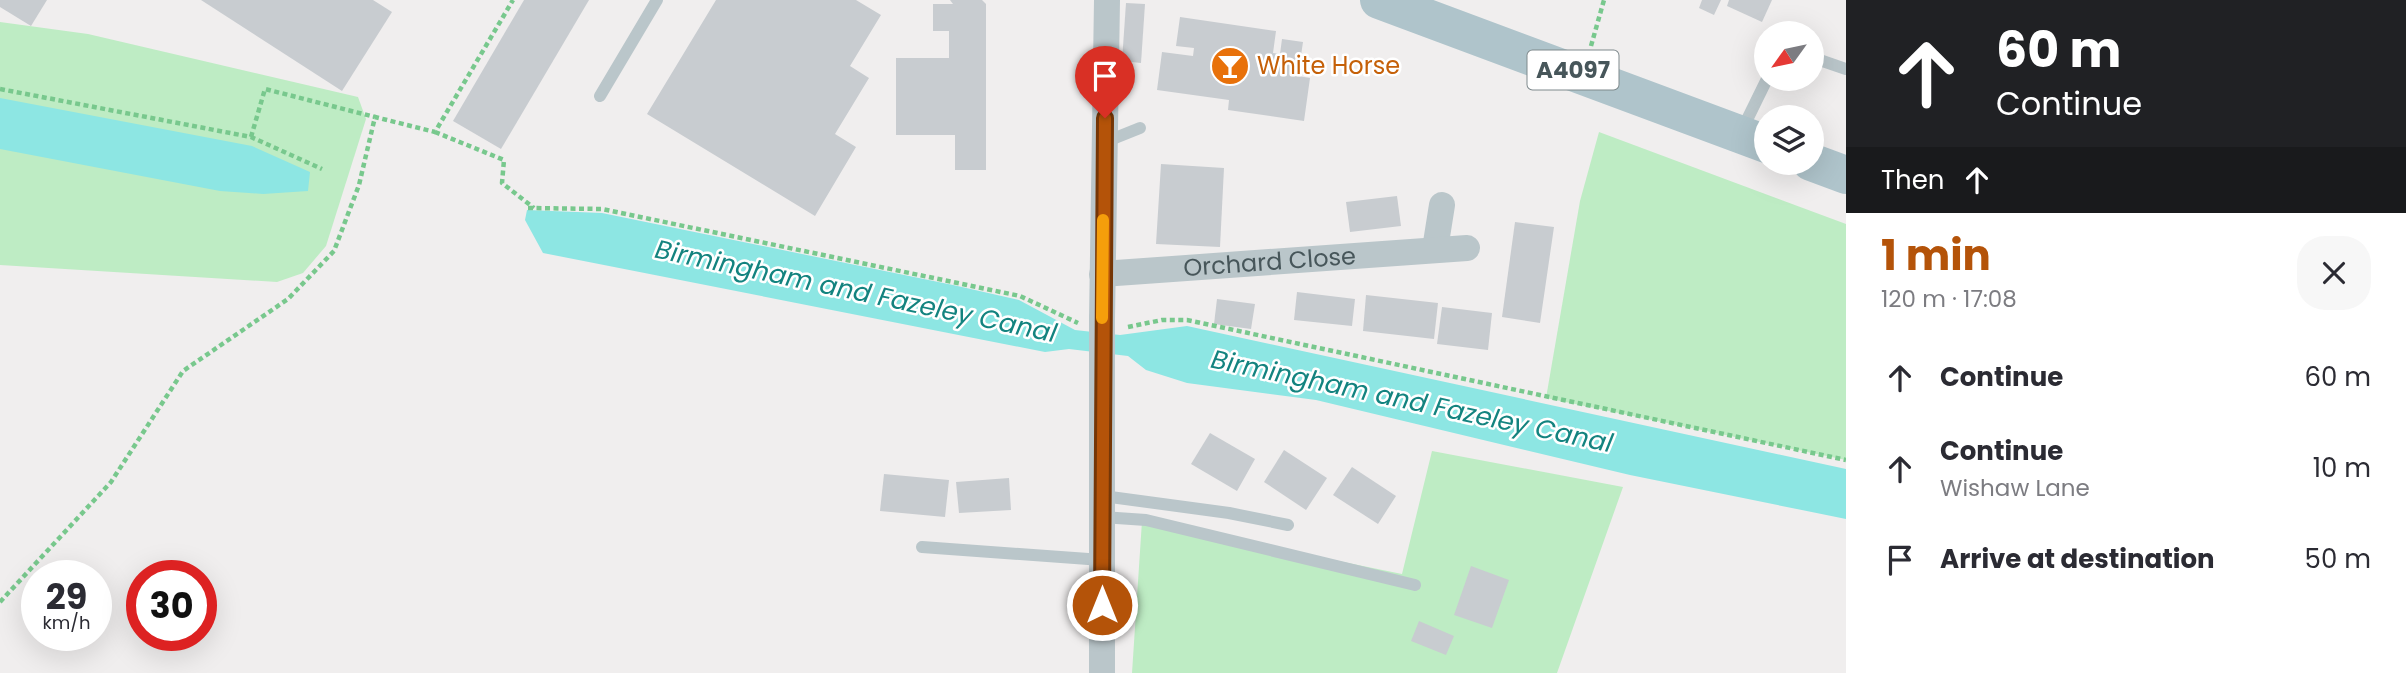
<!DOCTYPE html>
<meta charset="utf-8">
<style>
:root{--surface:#fff;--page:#f7f7f7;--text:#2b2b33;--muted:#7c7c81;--accent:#b45309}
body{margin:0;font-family:Poppins,sans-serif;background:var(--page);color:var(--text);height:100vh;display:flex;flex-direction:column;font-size:26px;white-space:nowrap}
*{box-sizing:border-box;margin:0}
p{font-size:23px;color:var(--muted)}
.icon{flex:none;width:38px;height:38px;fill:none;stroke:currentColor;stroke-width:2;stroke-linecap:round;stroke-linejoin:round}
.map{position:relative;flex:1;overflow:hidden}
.side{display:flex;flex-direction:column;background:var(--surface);width:560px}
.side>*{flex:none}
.banner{background:#202124;color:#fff;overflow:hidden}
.needle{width:46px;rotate:237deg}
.controls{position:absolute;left:1754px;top:21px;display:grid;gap:14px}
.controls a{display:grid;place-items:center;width:70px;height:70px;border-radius:50%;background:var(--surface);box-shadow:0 7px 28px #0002;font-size:35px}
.speed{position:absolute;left:21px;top:560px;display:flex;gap:14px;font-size:35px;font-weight:700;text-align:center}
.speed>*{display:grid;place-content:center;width:91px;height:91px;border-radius:50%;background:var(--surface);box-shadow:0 7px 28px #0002;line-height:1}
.speed small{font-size:18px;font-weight:400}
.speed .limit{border:10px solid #d22;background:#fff;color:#111}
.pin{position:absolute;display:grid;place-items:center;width:60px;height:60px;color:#fff;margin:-72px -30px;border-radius:50% 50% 50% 0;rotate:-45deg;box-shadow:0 0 7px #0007}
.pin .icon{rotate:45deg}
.me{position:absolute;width:77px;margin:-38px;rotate:0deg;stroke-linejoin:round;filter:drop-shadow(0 0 5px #0008)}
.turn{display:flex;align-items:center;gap:24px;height:147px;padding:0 35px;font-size:32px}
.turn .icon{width:91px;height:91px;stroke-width:2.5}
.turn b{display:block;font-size:49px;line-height:60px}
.then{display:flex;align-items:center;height:66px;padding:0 35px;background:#0003;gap:14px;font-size:26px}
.round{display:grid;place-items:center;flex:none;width:74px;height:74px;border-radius:28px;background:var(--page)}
.overview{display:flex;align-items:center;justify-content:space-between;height:119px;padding:0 35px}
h1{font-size:42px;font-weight:700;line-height:52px;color:var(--accent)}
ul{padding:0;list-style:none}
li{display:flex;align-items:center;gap:21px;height:91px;padding:0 35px}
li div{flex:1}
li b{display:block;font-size:26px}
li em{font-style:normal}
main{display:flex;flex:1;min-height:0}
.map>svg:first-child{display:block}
.green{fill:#beecc4}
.water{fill:#8de6e3}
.building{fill:#c8ccd0}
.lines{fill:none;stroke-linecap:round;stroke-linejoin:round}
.path{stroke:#78c88d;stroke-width:4.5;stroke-dasharray:5 3.5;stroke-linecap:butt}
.lane{stroke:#bac6ca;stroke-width:12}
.street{stroke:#bac6ca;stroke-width:26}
.primary{stroke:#afc4cb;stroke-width:38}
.street-bridge{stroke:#bac6ca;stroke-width:26}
.route-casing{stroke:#753606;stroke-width:18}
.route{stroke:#b45309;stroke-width:12}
.slow{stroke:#f59e0b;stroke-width:12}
.labels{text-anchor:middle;stroke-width:5;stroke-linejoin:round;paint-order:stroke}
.shield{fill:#fff;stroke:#7e898c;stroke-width:2}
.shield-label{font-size:23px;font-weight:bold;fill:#47565a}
.food-label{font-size:24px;fill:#c56008;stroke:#fff;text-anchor:start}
.street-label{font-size:24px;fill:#47565a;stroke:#fff}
.water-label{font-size:26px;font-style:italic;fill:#13837f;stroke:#fff}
</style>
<main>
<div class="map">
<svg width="1846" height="673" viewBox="0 0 1846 673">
<rect width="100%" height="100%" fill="#f0eeee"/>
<g class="green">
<polygon points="0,22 88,34 358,97 366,119 326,246 303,273 277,282 0,265"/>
<polygon points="1599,132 1846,224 1846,460 1546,398 1580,201"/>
<polygon points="1432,451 1623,487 1557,673 1132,673 1142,521 1402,574"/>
</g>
<g class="water">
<polygon points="0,98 252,146 310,172 308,191 263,194 220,191 0,149"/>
<polygon points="527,210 602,213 953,285 1019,300 1075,330 1120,335 1187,326 1846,469 1846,519 1630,475 1316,400 1187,383 1146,370 1128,356 1069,349 1045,352 543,253 525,220"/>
</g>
<g class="building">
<polygon points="0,0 47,0 31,26 0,7"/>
<polygon points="201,0 373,0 392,12 342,91"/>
<polygon points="524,0 589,0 501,149 453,121"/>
<polygon points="716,0 856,0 881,15 850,66 869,78 835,134 856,147 815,216 647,114"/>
<polygon points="950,0 982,0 986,4 986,170 955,170 955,135 896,135 896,58 949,58 949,31 933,31 933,4 953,4"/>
<polygon points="1702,0 1721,0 1714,15 1699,8"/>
<polygon points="1729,0 1772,0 1762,22 1727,6"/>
<polygon points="1126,3 1145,4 1141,63 1122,61"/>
<polygon points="1180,17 1276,31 1273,53 1280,54 1282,39 1303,42 1298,76 1310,78 1304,121 1228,110 1229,100 1157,90 1162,52 1193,56 1194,48 1176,46"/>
<polygon points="1161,164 1224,168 1220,247 1156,244"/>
<polygon points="1397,196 1401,226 1350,232 1346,202"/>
<polygon points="1515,222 1554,227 1540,323 1502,317"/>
<polygon points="1297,292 1355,299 1352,326 1294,320"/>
<polygon points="1366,295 1438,303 1434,339 1363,331"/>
<polygon points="1217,299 1255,304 1251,329 1214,324"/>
<polygon points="1442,307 1492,313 1488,350 1437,344"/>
<polygon points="1210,433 1255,459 1237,491 1191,464"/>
<polygon points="1284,450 1327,478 1306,510 1264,482"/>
<polygon points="1352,467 1396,496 1378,524 1333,495"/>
<polygon points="884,474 949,480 945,517 880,511"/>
<polygon points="1009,478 1011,510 959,513 956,482"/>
<polygon points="1471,566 1509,580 1492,628 1454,615"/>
<polygon points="1419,621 1454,636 1446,655 1411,641"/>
</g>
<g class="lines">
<g class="path">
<polyline points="1591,46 1604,0"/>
<polyline points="0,89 251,137 322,169"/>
<polyline points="435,132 504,160 502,183 534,208"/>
<polyline points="251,137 265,89 375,117"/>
<polyline points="528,208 602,209 1020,296 1078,323"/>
<polyline points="1128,327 1162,320 1187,320 1846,460"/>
<polyline points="0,602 111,482 183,371 288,299 334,251 359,185 375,117 435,132 513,0"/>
</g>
<g class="lane">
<polyline points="1811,57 1846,69"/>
<polyline points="600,96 657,0"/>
<polyline points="1741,132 1767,79"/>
<polyline points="1105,142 1140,128"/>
<polyline points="1103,496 1229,513 1288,525"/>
<polyline points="1102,517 1146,520 1415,585"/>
<polyline points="922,547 1102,560"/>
</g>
<g class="street">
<polyline points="1435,249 1442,205"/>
<path id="s1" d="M1102,274L1467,248"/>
<polyline points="1102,319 1107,0"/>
<polyline points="1102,673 1102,366"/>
</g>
<g class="primary">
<polyline points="1379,0 1766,144"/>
<polyline points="1811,162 1846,175"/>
</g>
<polyline class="street-bridge" points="1102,366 1102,319"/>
</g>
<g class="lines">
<defs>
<polyline id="route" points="1102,605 1105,118"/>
</defs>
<use href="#route" class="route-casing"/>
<use href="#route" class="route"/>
<polyline class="slow" points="1102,318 1103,220"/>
</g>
<defs>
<symbol id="bar-disc" viewBox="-11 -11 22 22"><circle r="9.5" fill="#e8710a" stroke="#fff"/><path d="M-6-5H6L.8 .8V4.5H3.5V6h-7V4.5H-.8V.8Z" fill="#fff"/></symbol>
</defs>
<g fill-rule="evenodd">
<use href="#bar-disc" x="1208" y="44" width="44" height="44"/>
</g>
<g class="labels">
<rect class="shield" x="1527.5" y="50.5" width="91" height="39" rx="5"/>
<g class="shield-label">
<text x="1573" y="78">A4097</text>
</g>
<g class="food-label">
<text x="1257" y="74">White Horse</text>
</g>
<g class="street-label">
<text dy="8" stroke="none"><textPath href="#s1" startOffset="168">Orchard Close</textPath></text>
</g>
<g class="water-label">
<text transform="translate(856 291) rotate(12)" y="9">Birmingham and Fazeley Canal</text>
<text transform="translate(1412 401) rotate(12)" y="9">Birmingham and Fazeley Canal</text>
</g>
</g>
</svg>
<div class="controls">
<a><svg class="needle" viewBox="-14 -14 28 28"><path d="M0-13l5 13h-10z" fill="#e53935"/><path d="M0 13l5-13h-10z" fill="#7c7c81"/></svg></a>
<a><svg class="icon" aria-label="layers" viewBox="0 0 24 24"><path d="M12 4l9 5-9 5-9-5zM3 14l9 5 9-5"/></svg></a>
</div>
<div class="speed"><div>29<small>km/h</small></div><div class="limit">30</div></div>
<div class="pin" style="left:1105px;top:118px;background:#d93025"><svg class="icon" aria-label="arrive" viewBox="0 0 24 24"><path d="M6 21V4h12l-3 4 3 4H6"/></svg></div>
<svg class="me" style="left:1102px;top:605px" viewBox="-20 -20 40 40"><circle r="17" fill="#b45309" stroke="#fff" stroke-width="3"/><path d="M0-11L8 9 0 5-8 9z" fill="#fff"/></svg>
</div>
<section class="side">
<div class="banner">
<div class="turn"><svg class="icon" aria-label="ahead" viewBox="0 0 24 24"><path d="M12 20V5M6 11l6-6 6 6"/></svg><div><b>60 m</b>Continue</div></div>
<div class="then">Then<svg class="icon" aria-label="ahead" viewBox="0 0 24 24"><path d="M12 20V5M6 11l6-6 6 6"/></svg></div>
</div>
<div class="overview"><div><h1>1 min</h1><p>120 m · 17:08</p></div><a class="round"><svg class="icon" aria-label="close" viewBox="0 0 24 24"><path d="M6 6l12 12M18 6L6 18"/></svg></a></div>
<ul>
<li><svg class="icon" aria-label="ahead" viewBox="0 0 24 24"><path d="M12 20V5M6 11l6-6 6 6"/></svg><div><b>Continue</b></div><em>60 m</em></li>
<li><svg class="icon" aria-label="ahead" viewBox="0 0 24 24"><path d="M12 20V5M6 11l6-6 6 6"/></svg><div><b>Continue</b><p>Wishaw Lane</p></div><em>10 m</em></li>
<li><svg class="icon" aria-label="arrive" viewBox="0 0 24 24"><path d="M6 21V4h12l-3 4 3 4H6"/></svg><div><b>Arrive at destination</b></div><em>50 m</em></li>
</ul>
</section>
</main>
